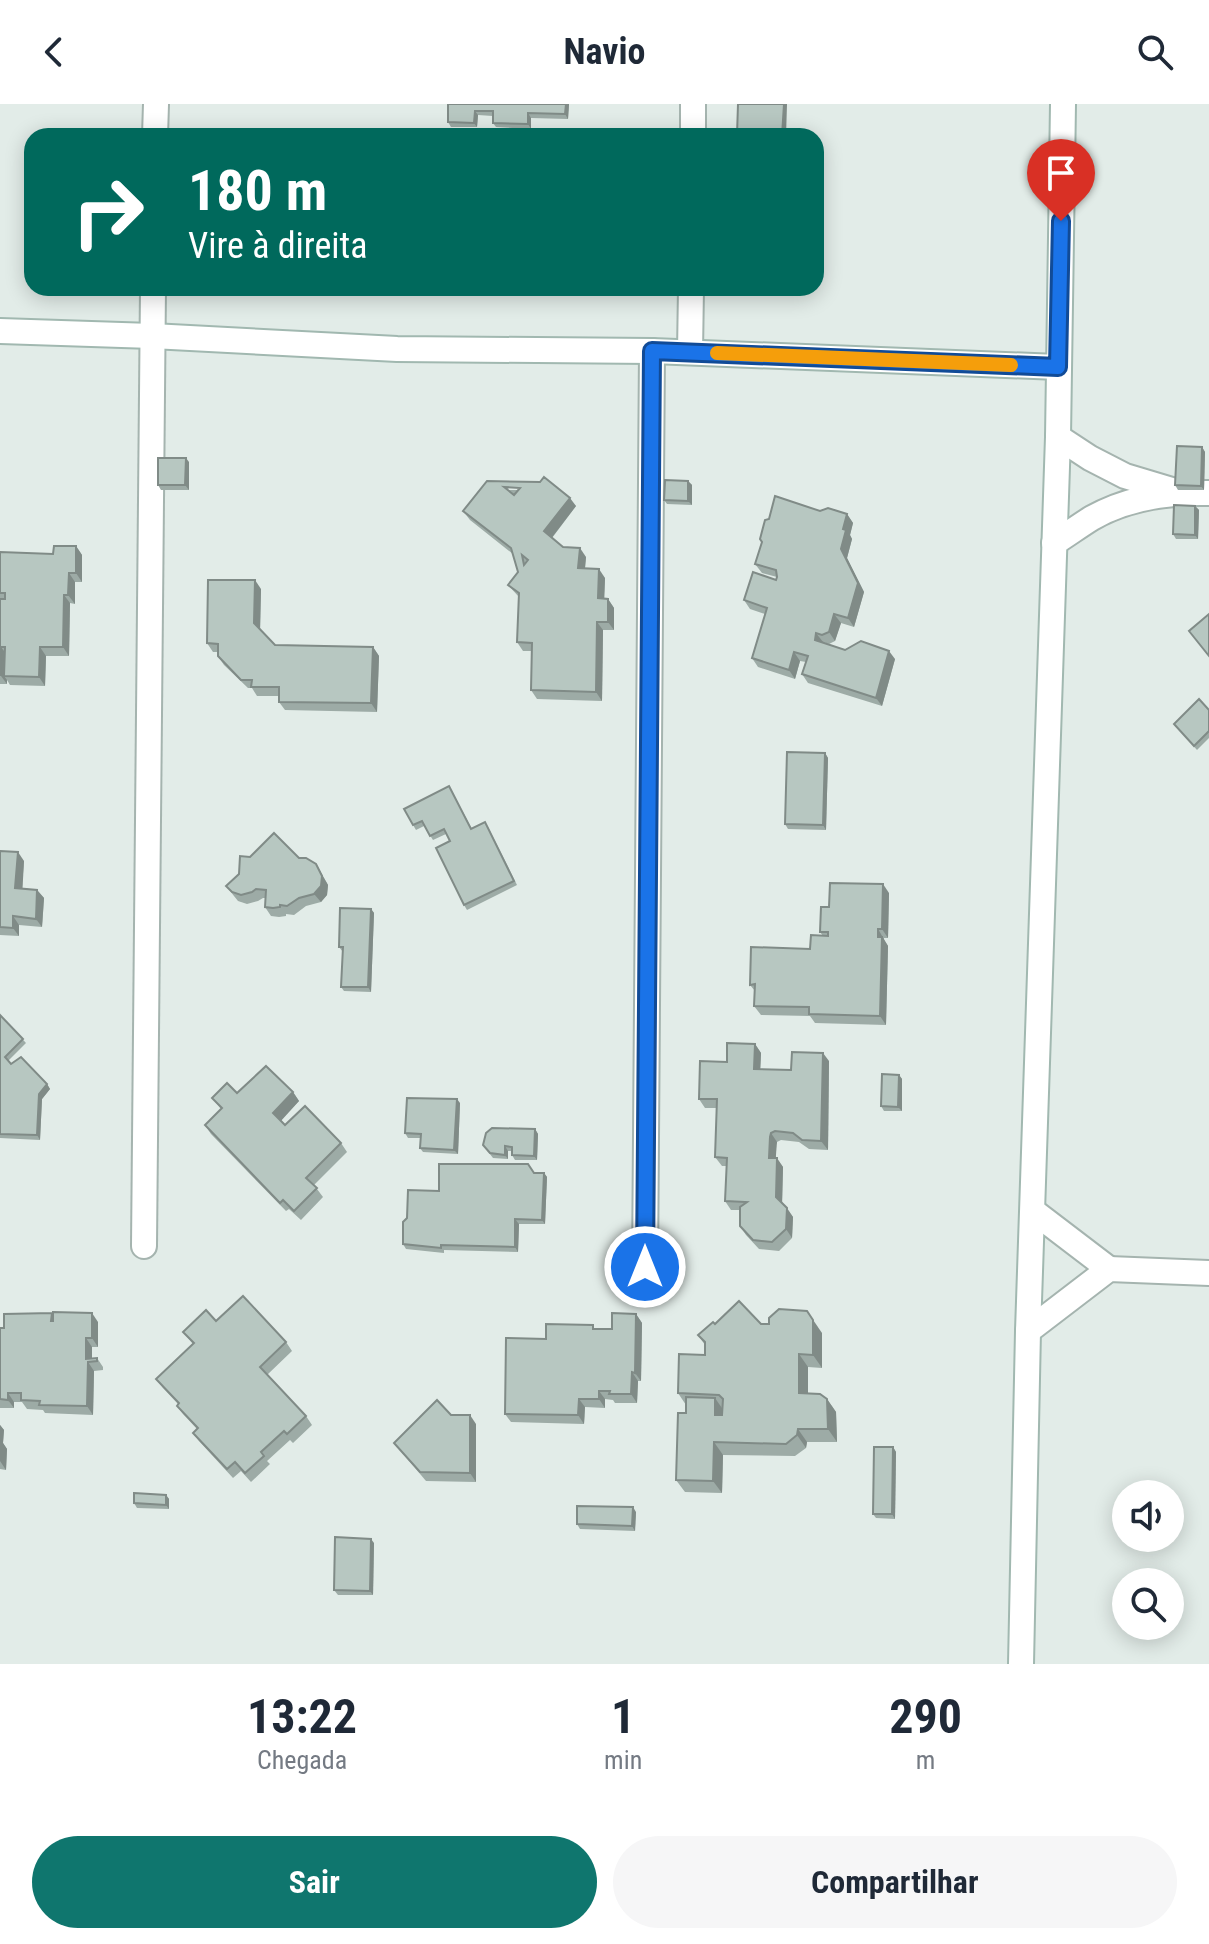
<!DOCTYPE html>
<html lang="pt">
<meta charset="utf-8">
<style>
:root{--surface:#fff;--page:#f6f6f7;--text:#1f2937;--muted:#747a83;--accent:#0f766e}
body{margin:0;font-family:"Roboto Condensed",sans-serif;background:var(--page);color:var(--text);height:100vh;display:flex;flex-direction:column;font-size:30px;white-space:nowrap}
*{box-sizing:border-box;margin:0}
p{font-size:26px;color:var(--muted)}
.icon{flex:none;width:44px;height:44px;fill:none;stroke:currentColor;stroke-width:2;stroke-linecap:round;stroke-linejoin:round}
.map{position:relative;height:1560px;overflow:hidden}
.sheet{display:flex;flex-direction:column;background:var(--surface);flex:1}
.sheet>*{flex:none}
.banner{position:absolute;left:24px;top:24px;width:800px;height:168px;border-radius:24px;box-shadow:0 4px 20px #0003;background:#00695c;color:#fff;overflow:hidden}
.buttons{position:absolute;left:1112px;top:1376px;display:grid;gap:16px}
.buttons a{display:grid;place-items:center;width:72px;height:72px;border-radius:50%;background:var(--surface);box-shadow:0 4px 20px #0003;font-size:40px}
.pin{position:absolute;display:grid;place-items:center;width:68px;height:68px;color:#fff;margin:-82px -34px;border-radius:50% 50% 50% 0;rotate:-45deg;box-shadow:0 0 8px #0007}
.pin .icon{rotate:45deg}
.me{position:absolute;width:88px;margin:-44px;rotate:0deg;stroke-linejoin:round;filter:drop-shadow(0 0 6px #0008)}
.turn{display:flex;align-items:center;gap:28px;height:168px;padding:0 32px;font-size:36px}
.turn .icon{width:104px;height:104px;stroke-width:2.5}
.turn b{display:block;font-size:56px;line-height:68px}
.eta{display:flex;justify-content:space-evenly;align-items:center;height:136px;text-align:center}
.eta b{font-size:48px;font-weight:700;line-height:56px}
.button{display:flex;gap:16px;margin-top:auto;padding:16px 32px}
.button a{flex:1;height:92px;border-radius:48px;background:var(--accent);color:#fff;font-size:32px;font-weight:700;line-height:92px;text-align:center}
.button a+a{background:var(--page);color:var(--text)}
header{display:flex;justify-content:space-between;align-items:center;height:104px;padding:0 32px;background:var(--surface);font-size:36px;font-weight:700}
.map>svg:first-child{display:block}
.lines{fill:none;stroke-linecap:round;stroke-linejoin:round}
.street-casing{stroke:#a5b4af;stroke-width:28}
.secondary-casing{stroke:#a1b8b0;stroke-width:28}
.street{stroke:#fff;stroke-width:24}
.secondary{stroke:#fff;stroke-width:24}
.wall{fill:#9daba6;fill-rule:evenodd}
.shaded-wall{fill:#808b87}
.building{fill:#b7c7c1;stroke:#808b87;stroke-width:2;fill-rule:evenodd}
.route-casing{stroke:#114b97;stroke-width:20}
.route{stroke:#1a73e8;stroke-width:14}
.slow{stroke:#f59e0b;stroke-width:14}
</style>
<header><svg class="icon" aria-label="back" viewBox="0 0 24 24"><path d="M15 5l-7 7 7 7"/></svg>Navio<svg class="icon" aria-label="search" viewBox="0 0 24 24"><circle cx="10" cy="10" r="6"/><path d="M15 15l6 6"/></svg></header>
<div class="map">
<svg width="1209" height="1560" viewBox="0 0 1209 1560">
<rect width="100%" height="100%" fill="#e2ece8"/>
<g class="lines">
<defs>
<g id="street">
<polyline points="155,32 156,0"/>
<polyline points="693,32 693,0"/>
<polyline points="690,248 691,184"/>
<polyline points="1058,333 1090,354 1125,372 1175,387"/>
<path d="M1054,439C1067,431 1079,422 1092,414C1127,394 1169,388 1209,389"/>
<polyline points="1033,1107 1109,1165"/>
<polyline points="144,1142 153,184"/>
<polyline points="645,1163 652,247"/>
<polyline points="1028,1227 1109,1165 1209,1169"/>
</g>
<g id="secondary">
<polyline points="0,227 152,232 397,245 652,247 1058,263"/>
<polyline points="1021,1560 1028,1227 1058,333 1063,0"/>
</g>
</defs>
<use href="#street" class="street-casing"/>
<use href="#secondary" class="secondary-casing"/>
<use href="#street" class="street"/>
<use href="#secondary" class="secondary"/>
</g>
<g class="wall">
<polygon points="448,0 569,0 568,15 531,14 531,25 496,23 493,19 493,12 478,11 477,23 451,23 448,18"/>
<polygon points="1202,343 1205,348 1204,386 1178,386 1175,381"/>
<polygon points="189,358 189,386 161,386 158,381"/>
<path d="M487,377L540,378L576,402L552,434L563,443L586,453L585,465L605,474L604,494L608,495L614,504V526H603L602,597L537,595L531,586L532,547H523L517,538L519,493L508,481L518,468L513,450L470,416L463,407ZM504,383L520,384L518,386H507Z"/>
<polygon points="688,377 692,381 692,401 667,400 664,396"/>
<polygon points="1195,402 1199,406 1198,435 1176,435 1173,430"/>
<polygon points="820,407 847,410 853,419 850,431 852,435 847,454 864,488 854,523 841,519 835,537 829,540 823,538 822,539 845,546 895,555 882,602 808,579 802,570 806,558 800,557 795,575 758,563 752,554 765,510 750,505 744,496 776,476 777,473 762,469 755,460"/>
<polygon points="76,442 82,451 82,478 75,478 75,500 70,499 69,552 46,552 45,582 10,581 7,576 7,580 0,580 0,448 53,450"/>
<polygon points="261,485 260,526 275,541 373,543 379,552 377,608 285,606 279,598 279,592 257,592 252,584 248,584 224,561 218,552 218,548 213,548 207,539"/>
<polygon points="1209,606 1209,634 1197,646 1174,620"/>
<polygon points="825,649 828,654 826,726 788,725 785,720"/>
<polygon points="449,682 472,725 488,723 517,781 467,806 464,801 450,737 446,730 433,736 424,722 416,726 413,721"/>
<polygon points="0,747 24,757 22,784 37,786 44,794 42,823 19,821 19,832 0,831"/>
<polygon points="299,754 316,760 328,781 327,791 321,798 306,802 294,811 286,810 286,812 279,813 271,812 265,803 265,794 263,794 258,797 247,800 238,797 226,782"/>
<polygon points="889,789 888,834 884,834 884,836 888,842 886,921 815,919 810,912 761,911 754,902 755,887 750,881 810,845 823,832 820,828 829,803"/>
<polygon points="371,805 374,809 371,888 344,887 341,883 343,848 339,843"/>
<polygon points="0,911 26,939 8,957 11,960 47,980 50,985 42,995 40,1036 0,1034"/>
<polygon points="755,940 761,949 760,965 791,966 829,957 828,1046 809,1045 799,1038 781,1036 777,1038 776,1041 776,1054 783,1063 782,1099 793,1113 792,1134 779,1147 759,1145 746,1131 740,1122 740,1106 731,1106 725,1097 727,1062 722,1062 715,1053 717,1004 705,1004 699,995 727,958"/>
<polygon points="899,971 902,975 902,1007 884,1007 881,1002"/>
<polygon points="293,988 299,997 281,1016 285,1021 341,1039 347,1048 314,1081 323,1093 301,1116 289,1105 286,1107 211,1030 205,1021 221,1005 212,994 237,989"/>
<polygon points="460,999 458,1050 423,1048 420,1044 421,1034 408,1034 405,1029"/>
<polygon points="535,1025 538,1030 537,1056 515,1056 512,1051 512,1047 508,1047 508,1055 493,1054 483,1041"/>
<polygon points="534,1069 544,1069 547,1073 545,1120 519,1120 518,1148 444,1146 444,1149 406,1145 403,1140 439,1087"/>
<polygon points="52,1209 53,1211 98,1218 98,1243 92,1243 92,1254 97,1254 103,1263 103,1266 94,1267 93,1311 45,1309 43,1306 27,1305 22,1298 14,1298 14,1304 0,1304 0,1224 4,1224"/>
<polygon points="636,1210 642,1219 641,1277 638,1277 637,1299 615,1299 613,1296 605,1295 605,1304 585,1303 584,1320 511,1318 505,1310 546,1235 595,1225 612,1225"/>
<polygon points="216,1217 286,1238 292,1247 267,1271 306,1312 312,1321 293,1339 290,1336 267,1357 270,1360 251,1378 241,1367 233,1374 199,1337 193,1329 197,1325 183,1310 177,1302 178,1300 163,1284 156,1275 193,1240 183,1228"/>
<polygon points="715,1220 769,1220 822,1229 822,1264 808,1263 808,1290 827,1295 836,1308 837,1338 807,1338 806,1344 795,1352 723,1351 722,1389 685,1388 676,1376 686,1309 686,1301 678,1289 705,1251 705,1241 698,1231"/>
<polygon points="476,1320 476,1378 426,1377 394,1339"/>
<polygon points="0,1321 4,1326 3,1339 7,1345 6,1366 0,1365"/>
<polygon points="893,1343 896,1348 895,1415 876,1414 873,1410"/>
<polygon points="166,1391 169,1395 169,1405 137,1404 134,1399"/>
<polygon points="636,1408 635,1427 580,1425 577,1420"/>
<polygon points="374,1439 373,1491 338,1491 334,1486"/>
</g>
<g class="shaded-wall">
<polygon points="566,0 569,0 568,15 565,10"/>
<polygon points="784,0 787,0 786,32 782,32"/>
<polygon points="475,7 478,11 477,23 474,19"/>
<polygon points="528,9 531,14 531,25 528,20"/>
<polygon points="1202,343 1205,348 1204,386 1201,382"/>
<polygon points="186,354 189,358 189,386 185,381"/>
<polygon points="688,377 692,381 692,401 688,397"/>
<polygon points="570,394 576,402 550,436 544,427"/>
<polygon points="1195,402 1199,406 1198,435 1195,431"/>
<polygon points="847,410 853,419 850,431 852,435 847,454 864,488 854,523 848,514 841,445 843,425"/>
<polygon points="76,442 82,451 82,478 76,469"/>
<polygon points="580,444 586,453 584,473 578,464"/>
<polygon points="599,465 605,474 604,502 598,494"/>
<polygon points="69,469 75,478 75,500 68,491"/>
<polygon points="255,476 261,485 260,528 254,519"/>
<polygon points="64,491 70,499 69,552 63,543"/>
<polygon points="608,495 614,504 614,526 608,518"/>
<polygon points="834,510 841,519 835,537 829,528"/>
<polygon points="597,518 603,526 602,597 596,588"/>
<polygon points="816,529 823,538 821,545 815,536"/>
<polygon points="1,543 7,551 4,572 7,576 7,580 1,572"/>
<polygon points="40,543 46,552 45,582 39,573"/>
<polygon points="373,543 379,552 377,608 371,599"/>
<polygon points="889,547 895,555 882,602 876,594"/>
<polygon points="794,548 800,557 795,575 789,566"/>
<polygon points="825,649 828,654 826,726 823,721"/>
<polygon points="18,748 24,757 22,793 15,784"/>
<polygon points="316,760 328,781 327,791 321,798 314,790"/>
<polygon points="883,780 889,789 888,834 882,825"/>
<polygon points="37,786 44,794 42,823 36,815"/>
<polygon points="371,805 374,809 371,888 368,883"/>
<polygon points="13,812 19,821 19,832 13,824"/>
<polygon points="878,825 888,842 886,921 880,912"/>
<polygon points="755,940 761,949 760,974 754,965"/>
<polygon points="823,949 829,957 828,1046 821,1037"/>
<polygon points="899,971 902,975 902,1007 898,1003"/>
<polygon points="47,980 50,985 42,995 40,1036 37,1031 39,990"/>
<polygon points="293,988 299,997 280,1018 273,1009"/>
<polygon points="457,995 460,999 458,1050 454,1046"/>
<polygon points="535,1025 538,1030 537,1056 534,1052"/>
<polygon points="771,1029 777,1038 775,1063 769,1054"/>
<polygon points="505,1042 508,1047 508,1055 505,1051"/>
<polygon points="777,1054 783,1063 782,1102 776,1093"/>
<polygon points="544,1069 547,1073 545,1120 542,1116"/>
<polygon points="787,1104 793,1113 792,1134 786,1125"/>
<polygon points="515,1115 519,1120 518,1148 515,1143"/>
<polygon points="807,1207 822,1229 822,1264 813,1251"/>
<polygon points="92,1209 98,1218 98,1243 92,1234"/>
<polygon points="636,1210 642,1219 641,1277 635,1269"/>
<polygon points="86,1234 92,1243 92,1258 86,1255"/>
<polygon points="799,1250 808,1263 808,1302 799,1289"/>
<polygon points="88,1258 94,1267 93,1311 87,1302"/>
<polygon points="632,1268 638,1277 637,1299 631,1290"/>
<polygon points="599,1287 605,1295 605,1304 599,1295"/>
<polygon points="8,1289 14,1298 14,1304 8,1296"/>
<polygon points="715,1294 724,1307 724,1324 715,1311"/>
<polygon points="579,1295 585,1303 584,1320 578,1311"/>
<polygon points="827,1295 836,1308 837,1338 828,1325"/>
<polygon points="470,1311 476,1320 476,1378 470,1369"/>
<polygon points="0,1321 4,1326 3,1339 7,1345 6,1366 0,1357"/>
<polygon points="798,1325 807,1338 806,1344 797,1331"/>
<polygon points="714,1338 723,1351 722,1389 713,1377"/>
<polygon points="893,1343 896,1348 895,1415 892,1410"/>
<polygon points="166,1391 169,1395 169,1405 166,1401"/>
<polygon points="633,1403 636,1408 635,1427 632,1422"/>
<polygon points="371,1435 374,1439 373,1491 370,1487"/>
</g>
<g class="building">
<polygon points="448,0 566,0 565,10 528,9 528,20 493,19 493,7 475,7 474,19 448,18"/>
<polygon points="738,0 784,0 782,32 737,31"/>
<polygon points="1177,342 1202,343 1201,382 1175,381"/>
<polygon points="158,354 186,354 185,381 158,381"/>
<path d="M544,373L570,394L544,427L563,443L580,444L578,464L599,465L598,494L608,495V518H597L596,588L531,586L532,539L517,538L519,489L508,481L518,468L511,444L463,407L487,377L540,378ZM504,383L520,384L514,391ZM522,451L528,456L524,461Z"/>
<polygon points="665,376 688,377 688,397 664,396"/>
<polygon points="775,392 820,407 828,404 847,410 843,425 846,426 841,445 858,479 848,514 834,510 829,528 822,531 816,529 815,536 845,546 861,537 889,547 876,594 802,570 808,552 794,548 789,566 752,554 767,504 744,496 753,468 776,476 777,473 776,466 755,460 762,438 760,435 765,416 769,415"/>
<polygon points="1174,401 1195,402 1195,431 1173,430"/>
<polygon points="54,442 76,442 76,469 69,469 68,491 64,491 63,543 40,543 39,573 4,572 5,543 1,543 0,572 0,495 5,495 5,489 0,489 0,448 53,450"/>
<polygon points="208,476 255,476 254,519 275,541 373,543 371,599 279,598 279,583 251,583 252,576 241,576 218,552 218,540 207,539"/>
<polygon points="1209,510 1209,552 1189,527"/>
<polygon points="1199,595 1209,606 1209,627 1194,642 1174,620"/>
<polygon points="787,648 825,649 823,721 785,720"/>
<polygon points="449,682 471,725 485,718 514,777 464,801 436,744 450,737 444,725 430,732 422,717 413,721 404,705"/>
<polygon points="274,729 299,754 306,754 316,760 322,772 321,782 314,790 299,794 287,802 280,801 280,803 273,804 265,803 266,786 256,785 252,788 241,791 232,788 226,782 239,770 240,752 250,753"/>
<polygon points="0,747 18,748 15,784 37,786 36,815 13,812 13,824 0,823"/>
<polygon points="830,779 883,780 882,825 878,825 878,833 882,833 880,912 809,910 809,903 754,902 755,880 750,881 751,843 810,845 811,831 828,832 828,828 820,828 821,803 829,803"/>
<polygon points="340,804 371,805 368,883 341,883 343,843 339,843"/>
<polygon points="0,911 23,935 5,953 11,960 21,953 47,980 39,990 37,1031 0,1030"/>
<polygon points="727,939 755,940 754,965 791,966 792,948 823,949 821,1037 802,1036 793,1029 775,1027 771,1029 770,1033 769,1054 777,1054 776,1093 787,1104 786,1125 772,1138 753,1136 740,1122 740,1103 747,1098 725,1097 727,1054 715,1053 717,995 699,995 700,957 727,958"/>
<polygon points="266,962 293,988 273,1009 285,1021 305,1002 341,1039 306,1074 317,1084 294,1107 283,1096 280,1099 205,1021 222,1004 212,994 227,979 237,989"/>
<polygon points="882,970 899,971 898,1003 881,1002"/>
<polygon points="407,994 457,995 454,1046 420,1044 421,1030 405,1029"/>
<polygon points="492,1024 535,1025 534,1052 512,1051 512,1043 505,1042 505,1051 490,1049 483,1041 486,1029"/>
<polygon points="439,1060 528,1060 534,1069 544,1069 542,1116 515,1115 515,1143 441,1141 441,1144 403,1140 403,1118 407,1114 408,1086 439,1087"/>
<polygon points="243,1192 286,1238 260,1263 306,1312 287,1330 284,1327 261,1348 264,1352 245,1369 235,1358 227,1365 193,1329 198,1324 177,1302 179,1299 156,1275 194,1239 183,1228 206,1206 216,1217"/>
<polygon points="739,1197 761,1220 769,1220 769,1214 779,1205 807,1207 813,1216 813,1251 799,1250 799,1289 820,1290 827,1295 828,1325 798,1325 797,1331 786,1340 714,1338 713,1377 676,1376 678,1309 686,1309 686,1293 715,1294 715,1311 722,1311 723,1295 719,1291 678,1289 679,1250 705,1251 705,1238 698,1231 713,1218 715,1220"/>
<polygon points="53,1208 92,1209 92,1234 86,1234 86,1255 97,1254 97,1257 88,1258 87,1302 39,1301 40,1297 21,1296 21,1289 8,1289 8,1296 0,1295 0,1224 4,1224 4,1210 52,1209 51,1217 53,1217"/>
<polygon points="612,1209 636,1210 635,1269 632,1268 631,1290 609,1290 610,1287 599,1287 599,1295 579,1295 578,1311 505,1310 506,1234 546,1235 546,1220 593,1221 593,1225 612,1225"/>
<polygon points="437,1296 451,1311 470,1311 470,1369 420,1368 394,1339"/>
<polygon points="874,1343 893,1343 892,1410 873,1410"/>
<polygon points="134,1389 166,1391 166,1401 134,1399"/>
<polygon points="577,1402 633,1403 632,1422 577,1420"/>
<polygon points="335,1433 371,1435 370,1487 334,1486"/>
</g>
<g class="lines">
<defs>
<polyline id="route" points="645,1163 652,247 1058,263 1061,117"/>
</defs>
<use href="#route" class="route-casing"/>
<use href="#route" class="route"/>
<polyline class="slow" points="717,249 1011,261"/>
</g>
</svg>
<div class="buttons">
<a><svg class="icon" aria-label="sound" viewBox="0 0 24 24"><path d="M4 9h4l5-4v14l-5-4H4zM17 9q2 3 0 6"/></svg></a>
<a><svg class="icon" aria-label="search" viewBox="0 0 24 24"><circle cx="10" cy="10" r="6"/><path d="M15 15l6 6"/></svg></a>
</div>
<div class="pin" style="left:1061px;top:117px;background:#d93025"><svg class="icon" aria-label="arrive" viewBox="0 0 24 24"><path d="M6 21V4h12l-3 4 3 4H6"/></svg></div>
<svg class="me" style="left:645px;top:1163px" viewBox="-20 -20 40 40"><circle r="17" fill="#1a73e8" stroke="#fff" stroke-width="3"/><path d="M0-11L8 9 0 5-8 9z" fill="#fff"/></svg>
<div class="banner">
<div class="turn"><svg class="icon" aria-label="right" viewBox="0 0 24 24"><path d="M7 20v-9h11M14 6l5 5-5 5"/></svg><div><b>180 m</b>Vire à direita</div></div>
</div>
</div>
<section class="sheet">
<div class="eta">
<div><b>13:22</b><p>Chegada</p></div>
<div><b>1</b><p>min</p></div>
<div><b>290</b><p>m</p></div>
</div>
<div class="button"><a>Sair</a><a>Compartilhar</a></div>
</section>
